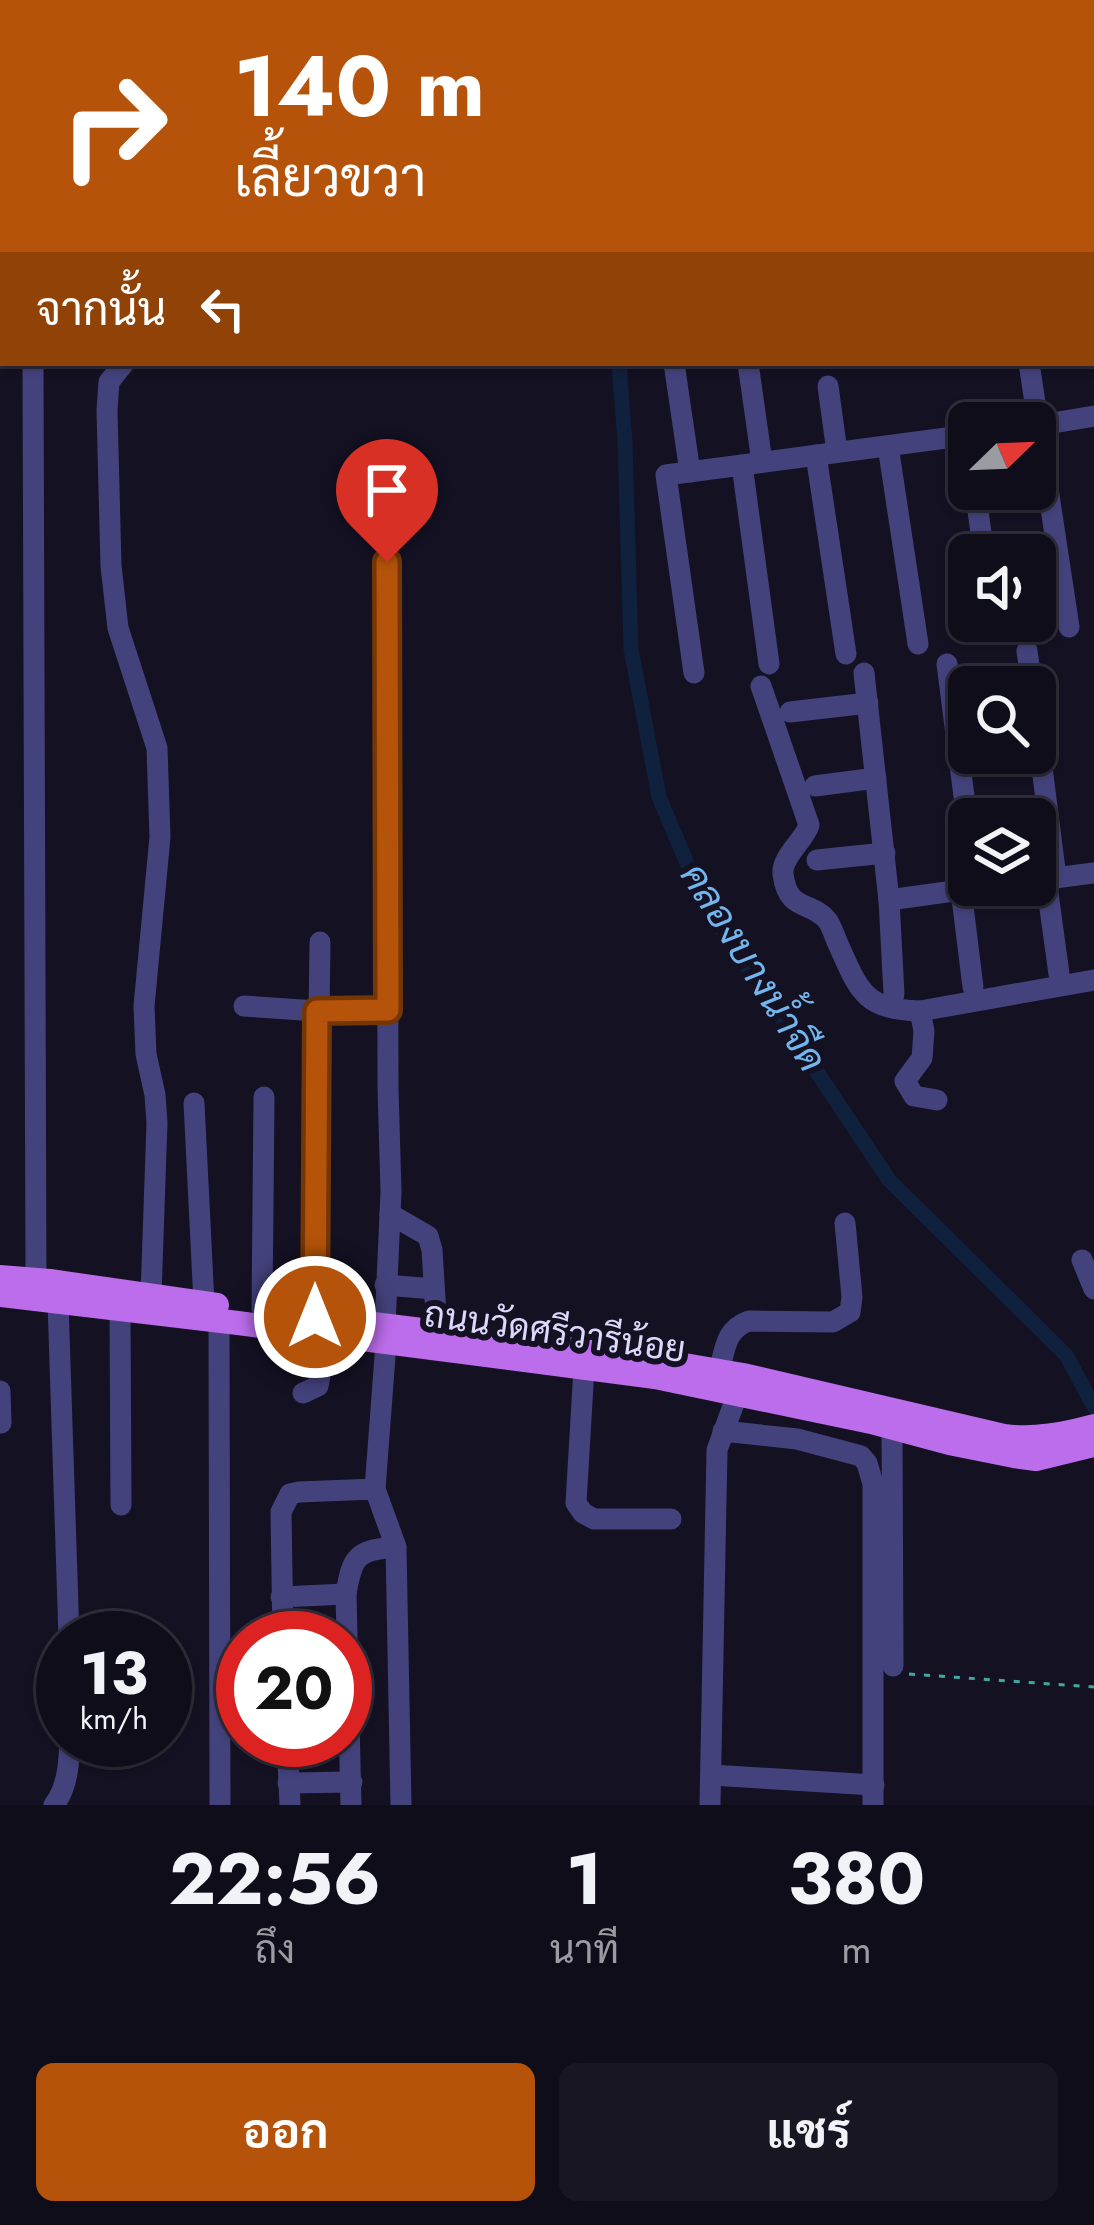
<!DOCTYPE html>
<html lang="th">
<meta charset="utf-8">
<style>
:root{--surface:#0f0d1a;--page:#181623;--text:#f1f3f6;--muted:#9b9ca2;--line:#2f2d39;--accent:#b45309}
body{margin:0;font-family:Jost,Sarabun,sans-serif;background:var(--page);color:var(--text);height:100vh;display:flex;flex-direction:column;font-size:45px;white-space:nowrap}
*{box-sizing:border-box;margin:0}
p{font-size:39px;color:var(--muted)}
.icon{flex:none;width:66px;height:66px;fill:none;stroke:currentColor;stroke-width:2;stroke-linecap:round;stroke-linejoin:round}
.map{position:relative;height:1805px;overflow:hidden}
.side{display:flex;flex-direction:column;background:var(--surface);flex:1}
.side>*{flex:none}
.guide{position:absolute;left:0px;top:0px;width:1095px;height:366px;box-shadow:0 3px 9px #0004,0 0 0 3px var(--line);background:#b45309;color:#fff;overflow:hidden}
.needle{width:78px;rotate:67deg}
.tools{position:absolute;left:948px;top:402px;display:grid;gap:24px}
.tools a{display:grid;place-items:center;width:108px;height:108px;border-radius:18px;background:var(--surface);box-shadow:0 3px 9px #0004,0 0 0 3px var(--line);font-size:60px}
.speed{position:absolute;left:36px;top:1611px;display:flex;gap:24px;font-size:60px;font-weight:700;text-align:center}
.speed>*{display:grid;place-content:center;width:156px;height:156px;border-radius:50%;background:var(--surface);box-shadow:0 3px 9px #0004,0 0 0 3px var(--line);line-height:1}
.speed small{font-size:30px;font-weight:400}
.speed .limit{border:18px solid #d22;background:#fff;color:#111}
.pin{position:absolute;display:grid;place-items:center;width:102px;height:102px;color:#fff;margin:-123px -51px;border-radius:50% 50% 50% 0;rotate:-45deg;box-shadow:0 0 12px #0007}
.pin .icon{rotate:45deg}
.me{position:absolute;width:132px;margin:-66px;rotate:0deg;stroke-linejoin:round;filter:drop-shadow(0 0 9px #0008)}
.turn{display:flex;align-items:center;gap:42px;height:252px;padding:0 36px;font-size:54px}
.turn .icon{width:156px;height:156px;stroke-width:2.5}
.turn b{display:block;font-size:84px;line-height:102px}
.then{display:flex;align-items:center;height:114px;padding:0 36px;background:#0003;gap:24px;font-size:45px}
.eta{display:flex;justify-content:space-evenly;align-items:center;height:204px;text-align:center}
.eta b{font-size:72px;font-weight:700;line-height:84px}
.button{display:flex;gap:24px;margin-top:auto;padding:24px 36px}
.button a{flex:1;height:138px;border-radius:18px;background:var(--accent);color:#fff;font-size:48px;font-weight:700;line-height:138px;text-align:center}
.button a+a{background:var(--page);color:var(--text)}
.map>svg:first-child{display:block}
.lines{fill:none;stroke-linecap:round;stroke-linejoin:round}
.canal{stroke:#10213d;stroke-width:15}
.path{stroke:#3ea8a1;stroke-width:3;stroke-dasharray:6 9;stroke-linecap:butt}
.minor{stroke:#44427c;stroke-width:21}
.major{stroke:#bc6dec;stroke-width:24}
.route-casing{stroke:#753606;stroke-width:30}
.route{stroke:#b45309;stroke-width:21}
.labels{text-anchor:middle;stroke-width:12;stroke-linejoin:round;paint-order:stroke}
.street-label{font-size:36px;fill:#dcd8fa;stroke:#141123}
.water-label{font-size:39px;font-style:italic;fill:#73b6ed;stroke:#141123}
</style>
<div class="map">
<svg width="1094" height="1805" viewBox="0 0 1094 1805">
<rect width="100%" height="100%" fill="#141123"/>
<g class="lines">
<g class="canal">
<polyline points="0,90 3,90"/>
<polyline points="619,363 625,443 631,649 659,797 703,901 889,1180 1066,1355 1094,1407"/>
</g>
<polyline class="path" points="909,1674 1094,1687"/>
<g class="minor">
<polyline points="13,0 13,3"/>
<polyline points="348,0 348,3"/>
<polyline points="422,0 422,3"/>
<polyline points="577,0 578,3"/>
<polyline points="1077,0 1078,3"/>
<polyline points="1092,44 1094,49"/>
<polyline points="1092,270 1094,283"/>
<polyline points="33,363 36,1280"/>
<polyline points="124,363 109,382 107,410 111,566 118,628 157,748 160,837 144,1006 146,1054 155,1095 157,1123 151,1295"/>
<polyline points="674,363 690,472"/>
<polyline points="748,363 762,462"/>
<polyline points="1029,363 1069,627"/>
<polyline points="828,386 837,452"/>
<polyline points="1035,426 1094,416"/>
<polyline points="888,446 918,644"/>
<polyline points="816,455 846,654"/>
<polyline points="742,465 769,664"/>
<polyline points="975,489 984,555"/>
<polyline points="994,621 995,631"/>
<polyline points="1027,651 1032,687"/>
<polyline points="947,664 969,835"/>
<polyline points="694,673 666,475 969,435"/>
<polyline points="864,673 889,900"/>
<path d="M761,686L809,825C804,841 781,857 783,874C788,913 811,900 827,920C832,926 835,938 839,946C860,993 865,1009 920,1011L1094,980"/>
<polyline points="790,712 868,703"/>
<polyline points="1035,713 1056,877"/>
<polyline points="815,786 876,778"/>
<polyline points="817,860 885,853"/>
<polyline points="1046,879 1059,974"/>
<polyline points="1047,879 1094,873"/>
<polyline points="961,890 973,987"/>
<polyline points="894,994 889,900 997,885"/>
<polyline points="244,1006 317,1011 388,1010"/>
<polyline points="920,1011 924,1031 922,1058 905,1081 914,1096 937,1100"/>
<polyline points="194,1103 204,1303"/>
<polyline points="390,1214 428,1236 432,1250 437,1330"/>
<polyline points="1082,1260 1094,1289"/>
<polyline points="385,1285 434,1289"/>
<polyline points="58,1302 69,1638"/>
<polyline points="120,1309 121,1505"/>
<polyline points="262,1309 264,1097"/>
<polyline points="315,1317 320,942"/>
<polyline points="219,1321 220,1805"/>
<polyline points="385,1326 391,1192 388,1088 387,562"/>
<polyline points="584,1368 576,1503 583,1513 594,1519 671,1519"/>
<path d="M719,1372C725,1350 725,1329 749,1321L833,1322L850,1312L852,1297L845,1223"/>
<polyline points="0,1391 1,1423"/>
<polyline points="303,1393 318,1386 328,1335"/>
<polyline points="892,1428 893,1666"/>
<polyline points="723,1431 797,1439 861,1456 867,1463 873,1484 873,1805"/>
<polyline points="375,1489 386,1343"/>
<polyline points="281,1597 346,1594"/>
<polyline points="283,1638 281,1512 290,1494 299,1492 375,1489 396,1547 401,1805"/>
<polyline points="287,1740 290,1805"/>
<polyline points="711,1775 874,1785"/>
<polyline points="288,1783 352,1782"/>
<path d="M54,1805C68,1787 69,1762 70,1740"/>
<path d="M351,1805L346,1594C352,1556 357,1550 396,1547"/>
<polyline points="710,1805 717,1450 737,1395"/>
</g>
<g class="major">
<polyline points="0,1277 50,1281 217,1305"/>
<polyline points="0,1295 238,1323 655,1377 871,1422 949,1443 1014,1456 1036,1459 1094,1445"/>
<path d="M293,1314L626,1355L743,1375L1004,1436C1035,1440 1064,1434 1094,1426"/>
</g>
</g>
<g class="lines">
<defs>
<polyline id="route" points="315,1317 317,1011 388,1010 387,562"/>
</defs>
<use href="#route" class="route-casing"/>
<use href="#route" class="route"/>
</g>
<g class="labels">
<g class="street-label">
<text transform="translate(555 1331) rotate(8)" y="13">ถนนวัดศรีวารีน้อย</text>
</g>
<g class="water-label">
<text transform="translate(754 967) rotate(58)" y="14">คลองบางน้ำจืด</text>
</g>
</g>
</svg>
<div class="tools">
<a><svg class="needle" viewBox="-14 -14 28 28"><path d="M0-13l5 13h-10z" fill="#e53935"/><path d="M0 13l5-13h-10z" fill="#9b9ca2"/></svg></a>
<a><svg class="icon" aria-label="sound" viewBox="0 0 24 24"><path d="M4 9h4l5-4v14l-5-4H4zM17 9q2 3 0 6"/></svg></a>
<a><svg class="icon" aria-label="search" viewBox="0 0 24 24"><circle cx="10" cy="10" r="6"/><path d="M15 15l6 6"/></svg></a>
<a><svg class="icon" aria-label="layers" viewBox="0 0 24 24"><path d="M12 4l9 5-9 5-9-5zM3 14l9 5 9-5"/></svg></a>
</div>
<div class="speed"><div>13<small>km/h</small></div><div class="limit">20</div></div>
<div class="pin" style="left:387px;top:562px;background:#d93025"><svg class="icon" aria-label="arrive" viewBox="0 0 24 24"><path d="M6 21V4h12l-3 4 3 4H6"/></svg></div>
<svg class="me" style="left:315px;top:1317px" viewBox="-20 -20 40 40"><circle r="17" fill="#b45309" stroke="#fff" stroke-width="3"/><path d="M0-11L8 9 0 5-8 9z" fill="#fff"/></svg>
<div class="guide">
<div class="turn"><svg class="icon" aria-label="right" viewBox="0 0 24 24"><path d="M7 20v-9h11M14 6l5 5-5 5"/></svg><div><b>140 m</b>เลี้ยวขวา</div></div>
<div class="then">จากนั้น<svg class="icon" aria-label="left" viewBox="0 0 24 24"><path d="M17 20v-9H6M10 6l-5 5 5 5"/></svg></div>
</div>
</div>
<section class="side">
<div class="eta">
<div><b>22:56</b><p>ถึง</p></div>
<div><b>1</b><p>นาที</p></div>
<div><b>380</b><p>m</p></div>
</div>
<div class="button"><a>ออก</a><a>แชร์</a></div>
</section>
